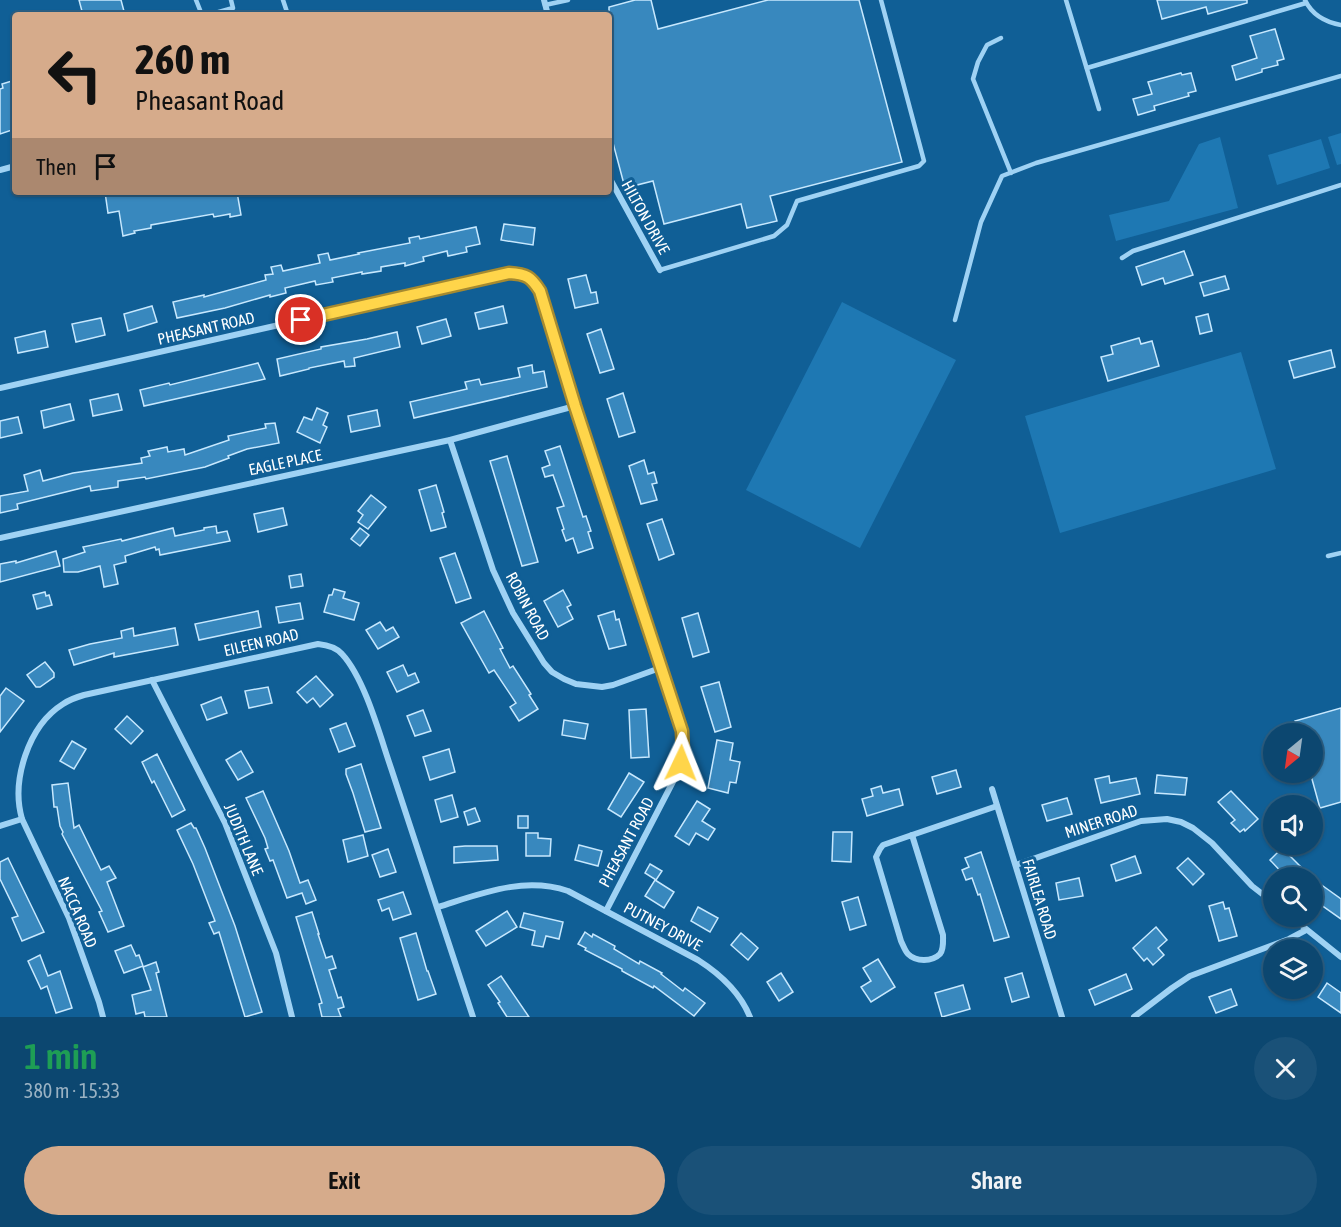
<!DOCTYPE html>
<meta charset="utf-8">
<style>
:root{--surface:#0c4770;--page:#1a5178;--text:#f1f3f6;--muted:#9ab2c3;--line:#2c5f83;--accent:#d6ab8b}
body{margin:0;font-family:"Asap Condensed",sans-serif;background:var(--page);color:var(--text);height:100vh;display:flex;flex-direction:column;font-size:22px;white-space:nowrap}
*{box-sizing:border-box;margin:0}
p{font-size:20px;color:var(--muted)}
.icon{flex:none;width:33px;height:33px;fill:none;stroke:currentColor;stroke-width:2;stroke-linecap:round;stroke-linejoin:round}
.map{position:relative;height:1017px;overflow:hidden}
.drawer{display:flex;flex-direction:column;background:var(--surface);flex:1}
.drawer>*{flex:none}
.hud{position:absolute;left:12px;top:12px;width:600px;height:183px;border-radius:6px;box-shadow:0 2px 4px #0004,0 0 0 2px var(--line);background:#d6ab8b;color:#111;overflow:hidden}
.needle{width:39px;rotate:209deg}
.fabs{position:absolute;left:1263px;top:723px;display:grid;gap:12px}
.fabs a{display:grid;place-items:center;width:60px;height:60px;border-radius:50%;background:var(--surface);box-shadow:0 2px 4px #0004,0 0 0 2px var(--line);font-size:30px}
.pin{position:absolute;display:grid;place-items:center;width:51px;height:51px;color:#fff;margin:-26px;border:3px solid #fff;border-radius:50%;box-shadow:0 2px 6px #0007}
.me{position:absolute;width:66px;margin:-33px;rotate:2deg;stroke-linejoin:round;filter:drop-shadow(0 0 4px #0008)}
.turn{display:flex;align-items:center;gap:21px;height:126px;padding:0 24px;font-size:27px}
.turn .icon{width:78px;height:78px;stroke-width:2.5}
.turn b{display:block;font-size:42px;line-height:51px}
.then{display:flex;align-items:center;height:57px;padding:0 24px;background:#0003;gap:12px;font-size:22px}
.round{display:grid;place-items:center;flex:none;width:63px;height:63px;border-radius:32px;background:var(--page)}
.overview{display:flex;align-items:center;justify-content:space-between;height:102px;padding:0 24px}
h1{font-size:36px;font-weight:600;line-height:45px;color:#1e9e55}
.cta{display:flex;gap:12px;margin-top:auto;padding:12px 24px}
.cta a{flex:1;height:69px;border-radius:36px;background:var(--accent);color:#111;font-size:24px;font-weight:600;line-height:69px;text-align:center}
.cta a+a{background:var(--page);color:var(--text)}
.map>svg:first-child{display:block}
.green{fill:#1e78b3}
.building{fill:#3888be;stroke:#c7e8fe;stroke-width:1.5}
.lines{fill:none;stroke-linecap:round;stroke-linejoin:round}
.lane{stroke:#9fd2f4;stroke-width:4.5}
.street{stroke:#9fd2f4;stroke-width:6}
.route-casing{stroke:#a68a30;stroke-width:15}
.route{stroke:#ffd54a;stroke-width:10}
.labels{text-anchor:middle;stroke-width:6;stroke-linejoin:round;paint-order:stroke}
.street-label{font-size:16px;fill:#fff;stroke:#105f96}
</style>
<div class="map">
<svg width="1341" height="1017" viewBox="0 0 1341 1017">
<rect width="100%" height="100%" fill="#105f96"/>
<g class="green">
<polygon points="1341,133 1341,164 1337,165 1328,137"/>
<polygon points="1220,137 1238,208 1116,241 1109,215 1169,201 1199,144"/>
<polygon points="1321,139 1330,168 1277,185 1268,155"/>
<polygon points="842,302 956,360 860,548 746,490"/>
<polygon points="1241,352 1276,469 1060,533 1025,416"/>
</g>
<g class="building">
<polygon points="79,0 121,0 125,15 83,15"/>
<polygon points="635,0 651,0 658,29 768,0 859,0 902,162 770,196 777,221 747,228 741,204 664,224 653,181 625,188 609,128 609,7"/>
<polygon points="1157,0 1247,0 1247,3 1208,14 1206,7 1162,19"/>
<polygon points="1275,29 1284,59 1277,61 1278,65 1262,69 1262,72 1236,80 1232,66 1257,58 1250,36"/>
<polygon points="1181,73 1182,75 1191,73 1196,91 1188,93 1189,96 1154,106 1155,110 1138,115 1133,99 1152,94 1148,82"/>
<polygon points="15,80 15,129 0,134 0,89 3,88 2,84"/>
<polygon points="105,192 237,192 241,215 230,217 230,214 214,217 213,214 151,225 151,228 134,231 135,233 123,236 119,211 108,213"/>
<polygon points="504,224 535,228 533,245 501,240"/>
<polygon points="476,227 480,244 466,247 467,252 448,256 447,251 423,257 424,261 405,266 405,263 381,267 381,271 362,274 362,272 332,278 333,282 316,285 315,281 285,288 286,293 270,297 270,295 225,308 177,318 173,302 204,295 204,297 266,280 265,275 273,274 271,267 281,265 283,271 320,263 318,255 328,253 330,260 359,254 358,253 410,243 409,238 419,236 420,239"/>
<polygon points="1184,251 1193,275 1165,284 1163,278 1142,285 1136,267"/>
<polygon points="586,275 591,293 596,292 598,303 575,308 568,279"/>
<polygon points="1225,276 1229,289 1204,296 1200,283"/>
<polygon points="152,306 157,322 128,331 124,314"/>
<polygon points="503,306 507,323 479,329 475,313"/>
<polygon points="1208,314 1212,331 1200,334 1196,317"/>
<polygon points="101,318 105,335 76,342 72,324"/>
<polygon points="446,319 451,336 422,344 417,327"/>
<polygon points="601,329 614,369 600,373 587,334"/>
<polygon points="45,331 48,347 18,353 15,338"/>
<polygon points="397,332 400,347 354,358 355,366 345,367 344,361 309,368 309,369 280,376 277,359 321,349 321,347 367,339"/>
<polygon points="1139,338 1141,344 1152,341 1159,366 1108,381 1101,357 1113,354 1111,346"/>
<polygon points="1331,350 1335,367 1294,378 1289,361"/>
<polygon points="258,363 265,379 144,406 140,390 169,383 170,385"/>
<polygon points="532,365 533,373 544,371 547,387 414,418 410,402 467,389 465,382 479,379 481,385 520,377 518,368"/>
<polygon points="623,393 635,432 619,437 607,399"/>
<polygon points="118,394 122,410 93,416 90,400"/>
<polygon points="70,404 74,420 44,428 41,411"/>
<polygon points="317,408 328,413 323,425 327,427 320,443 297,432 304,417 312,420"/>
<polygon points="377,410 380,426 351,432 348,416"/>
<polygon points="18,417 22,433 0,438 0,421"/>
<polygon points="275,423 279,443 247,449 228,456 229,458 205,467 146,479 145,477 118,481 118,487 91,491 90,486 17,504 18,509 0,513 0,496 28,491 24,475 40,470 43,481 73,473 142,463 141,458 150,456 148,451 167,447 168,452 184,449 185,455 229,440 228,436 266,428 265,424"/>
<polygon points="560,446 583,517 586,516 591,531 588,532 593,548 578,553 573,538 566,541 562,530 564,529 557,508 564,506 553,475 545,477 542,468 550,465 545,451"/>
<polygon points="507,456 538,562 522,566 490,461"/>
<polygon points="644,460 648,474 654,472 657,483 652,484 657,500 641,504 629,466"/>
<polygon points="436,485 444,512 442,513 446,527 431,531 419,490"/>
<polygon points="371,495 386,507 368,529 358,522 363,515 358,511"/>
<polygon points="283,508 287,525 258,532 254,514"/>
<polygon points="662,519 674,554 659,560 647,524"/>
<polygon points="216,526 217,533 227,531 230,541 160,555 159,549 156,550 155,547 125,556 126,562 114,565 118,584 104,587 100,566 78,572 64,572 63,559 85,552 83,547 121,539 122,541 173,528 175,536 204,530 204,528"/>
<polygon points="360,528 369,535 360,546 351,539"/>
<polygon points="56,551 60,566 0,582 0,564 16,561 16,563"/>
<polygon points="455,553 471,598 456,603 440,558"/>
<polygon points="301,574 303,586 291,588 289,576"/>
<polygon points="334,589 345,592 343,598 359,603 354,620 324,612 329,595 332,595"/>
<polygon points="563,590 571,605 567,607 573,619 558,627 544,601"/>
<polygon points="45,592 46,596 49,595 52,605 37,609 33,595"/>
<polygon points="300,603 303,619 279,623 276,607"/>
<polygon points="258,611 261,627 199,640 195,624"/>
<polygon points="484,611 503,648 500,649 510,668 513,666 531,694 529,695 538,709 519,721 510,707 516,703 494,670 489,673 461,623"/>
<polygon points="614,611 616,620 619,619 626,645 609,649 598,616"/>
<polygon points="698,613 709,652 693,657 682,618"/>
<polygon points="380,622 386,631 393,627 399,637 378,649 366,630"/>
<polygon points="133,628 134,636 175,628 178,645 114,657 114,653 74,665 69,650 90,644 122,638 121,631"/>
<polygon points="45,662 54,673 54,677 40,687 36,687 27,675"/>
<polygon points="403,665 408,676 415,673 419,682 397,692 387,672"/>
<polygon points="316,676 333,695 320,707 313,698 307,703 297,692"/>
<polygon points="719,682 731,727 715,732 701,687"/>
<polygon points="268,687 272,703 249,708 245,691"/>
<polygon points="6,688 24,701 0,732 0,696"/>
<polygon points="221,697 227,713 207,720 201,705"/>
<polygon points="1341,708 1341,802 1320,808 1310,772 1312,772 1312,734 1299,734 1295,721"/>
<polygon points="646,709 649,757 631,758 629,710"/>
<polygon points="423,710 431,731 415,736 407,716"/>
<polygon points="127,716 143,731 131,744 115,729"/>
<polygon points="564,720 588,724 585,739 562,735"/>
<polygon points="346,723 355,746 339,752 330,729"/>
<polygon points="717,740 733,743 730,760 740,762 736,783 730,782 728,793 708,788"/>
<polygon points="72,741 86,749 74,769 60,761"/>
<polygon points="449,749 455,772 430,780 423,757"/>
<polygon points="241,751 253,772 238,780 226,760"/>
<polygon points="157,754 185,810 172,817 154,781 152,783 142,762"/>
<polygon points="361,764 381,828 365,832 353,793 346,774 346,769"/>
<polygon points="956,770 961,787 937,794 932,777"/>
<polygon points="629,773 644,782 621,817 608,809"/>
<polygon points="1157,775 1187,778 1185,795 1155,793"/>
<polygon points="1109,776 1110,783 1136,778 1140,794 1101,803 1095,779"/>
<polygon points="68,783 74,828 79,825 101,870 109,866 116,878 107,882 124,926 108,932 99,912 102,911 62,834 63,832 60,826 57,807 54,807 52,785"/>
<polygon points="881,786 883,793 899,789 903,805 867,816 862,799 873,796 871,789"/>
<polygon points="263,791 289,851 300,883 308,880 316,900 306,904 302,893 287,898 273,860 270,861 265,849 268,848 265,838 246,798"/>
<polygon points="1231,791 1258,819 1245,831 1244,829 1240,832 1231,823 1235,820 1218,802"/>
<polygon points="452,795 458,817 441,822 435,800"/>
<polygon points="1067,798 1072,814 1047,821 1042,805"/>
<polygon points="697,801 710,809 702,821 715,829 708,840 696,833 689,845 675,836"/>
<polygon points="475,808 480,821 468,825 464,812"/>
<rect x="518" y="816" width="10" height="12"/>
<polygon points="191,823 194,828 196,828 205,848 235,926 262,1012 245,1017 219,932 214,934 209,923 215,921 193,864 177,830"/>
<polygon points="833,832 852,832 851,862 832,861"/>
<polygon points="526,833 538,833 538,838 551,839 550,856 526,856"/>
<polygon points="363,835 368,856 348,862 343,840"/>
<polygon points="579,845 602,851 598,866 575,860"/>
<polygon points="465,846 497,846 498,860 454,863 454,847"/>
<polygon points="1282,848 1303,869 1295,878 1287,878 1270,860"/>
<polygon points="388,849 396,872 380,877 372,855"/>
<polygon points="981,852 1009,937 994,941 980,894 978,895 972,878 966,880 962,870 969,867 965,858"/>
<polygon points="1135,856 1141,873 1116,881 1111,865"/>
<polygon points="8,858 44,932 22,941 12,918 18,916 0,879 0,862"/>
<polygon points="1188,858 1204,874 1193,885 1177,868"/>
<polygon points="650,864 662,871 656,880 645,873"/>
<polygon points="1079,878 1083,896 1059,900 1056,883"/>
<polygon points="655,880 674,892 664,908 645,896"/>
<polygon points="1316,881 1341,899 1341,919 1317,902 1319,899 1312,895 1312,887"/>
<polygon points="403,892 411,914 393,920 389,908 382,911 378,900"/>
<polygon points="858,897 866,925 850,930 842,902"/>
<polygon points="1223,902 1225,909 1229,908 1237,936 1219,941 1209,906"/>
<polygon points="698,907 718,918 710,932 691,921"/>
<polygon points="507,911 517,927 486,946 476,931"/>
<polygon points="312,912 319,934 318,934 326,958 332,956 336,968 329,970 338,998 341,997 344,1007 338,1009 341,1017 322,1017 319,1004 322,1003 296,917"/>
<polygon points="524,913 563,922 559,939 546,936 543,947 532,945 535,931 520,927"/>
<polygon points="1156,927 1167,940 1158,948 1164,955 1153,965 1147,958 1144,961 1133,948"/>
<polygon points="585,932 592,937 593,934 615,946 614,949 639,964 640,961 662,973 661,974 683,991 685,988 705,1003 694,1016 654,986 653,988 622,971 622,969 585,950 586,948 578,944"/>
<polygon points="416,933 427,971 428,971 436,994 418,1000 400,938"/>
<polygon points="741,933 758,948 748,960 731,945"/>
<polygon points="131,945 136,956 139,955 143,966 124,973 115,951"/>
<polygon points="40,955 48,976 60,971 72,1008 56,1013 47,986 41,989 28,961"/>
<polygon points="878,959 895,987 871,1002 861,987 871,981 863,968"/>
<polygon points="156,962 159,972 156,973 167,1017 145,1017 144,1012 136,1014 132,995 151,990 143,967"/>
<polygon points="781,973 793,992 779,1001 767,982"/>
<polygon points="1022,973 1029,997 1012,1002 1005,978"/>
<polygon points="1126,974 1132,989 1095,1005 1089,990"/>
<polygon points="501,976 529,1017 507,1017 498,1003 500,1002 488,985"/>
<polygon points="1327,983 1341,993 1341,1013 1318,997"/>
<polygon points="963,985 970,1009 942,1017 935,993"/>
<polygon points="1231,989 1237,1005 1216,1013 1209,997"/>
</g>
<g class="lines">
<g class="lane">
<polyline points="196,0 202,15"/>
<polyline points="283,0 288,15"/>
<polyline points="1066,0 1099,109"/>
<path d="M1305,0C1312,15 1325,22 1341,25"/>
<polyline points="545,5 568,0"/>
<polyline points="208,15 233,8 231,0"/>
<polyline points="1001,38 987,45 978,62 973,79 1011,173"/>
<polyline points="1087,68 1306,3"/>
<polyline points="1122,258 1133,251 1341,185"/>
<polyline points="660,270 774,236 787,225 797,201 919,166 924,161 881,0"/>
<polyline points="955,320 981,222 1002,176 1036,163 1341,76"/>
<polyline points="1328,556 1341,553"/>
</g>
<g class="street">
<polyline points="544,0 548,15"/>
<polyline points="0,170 15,166"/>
<polyline points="609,177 660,270"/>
<path d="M0,388L509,273C527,273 531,277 540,291L575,406L682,731L683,752L677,774L606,911"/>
<polyline points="450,440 493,570 513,613 544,663 552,672 564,679 576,684 602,687 613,685 660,668"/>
<polyline points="0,538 450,440 575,406"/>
<polyline points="152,680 225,823 276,953 292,1017"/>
<polyline points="992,789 1062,1017"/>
<polyline points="0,826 22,819"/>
<path d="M912,835L943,935C943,941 944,949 940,954C932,962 916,962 908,954C905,951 903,945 901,941L876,857L880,849L883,845Z"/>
<polyline points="912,835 997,806"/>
<polyline points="1016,865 1141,821 1167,819 1181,822 1193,828 1212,843 1252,886 1274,903"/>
<path d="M438,907C480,894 523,876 568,891L698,960C720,974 740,992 750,1017"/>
<polyline points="1290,916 1341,957"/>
<path d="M103,1017L99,1002L69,918L22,819C11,781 28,726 63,704C69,700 77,697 84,695L318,644C327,645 336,647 342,654C365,679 380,736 391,768C419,851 446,934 473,1017"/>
<polyline points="1134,1017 1172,988 1190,976 1289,939 1306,930"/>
</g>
</g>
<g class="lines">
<defs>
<path id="route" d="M301,320L509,273C527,274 531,277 540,291L575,406L682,731L683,753L681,763"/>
</defs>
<use href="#route" class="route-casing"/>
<use href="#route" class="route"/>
</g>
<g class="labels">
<g class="street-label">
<text transform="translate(646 217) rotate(61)" y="6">HILTON DRIVE</text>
<text transform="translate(206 328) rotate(-13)" y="6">PHEASANT ROAD</text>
<text transform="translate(285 462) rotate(-12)" y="6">EAGLE PLACE</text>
<text transform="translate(528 606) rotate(62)" y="6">ROBIN ROAD</text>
<text transform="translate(261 642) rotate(-13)" y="6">EILEEN ROAD</text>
<text transform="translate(1101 821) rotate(-18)" y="6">MINER ROAD</text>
<text transform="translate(244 839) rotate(67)" y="6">JUDITH LANE</text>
<text transform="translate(626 842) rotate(-62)" y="6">PHEASANT ROAD</text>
<text transform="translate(1040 899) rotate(73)" y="6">FAIRLEA ROAD</text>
<text transform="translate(78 912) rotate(67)" y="6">NACCA ROAD</text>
<text transform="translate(663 926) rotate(28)" y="6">PUTNEY DRIVE</text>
</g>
</g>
</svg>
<div class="fabs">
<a><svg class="needle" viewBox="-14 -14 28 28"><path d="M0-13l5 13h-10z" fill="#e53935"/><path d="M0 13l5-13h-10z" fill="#9ab2c3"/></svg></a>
<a><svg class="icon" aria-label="sound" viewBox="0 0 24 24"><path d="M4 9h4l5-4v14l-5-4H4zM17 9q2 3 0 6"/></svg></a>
<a><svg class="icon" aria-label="search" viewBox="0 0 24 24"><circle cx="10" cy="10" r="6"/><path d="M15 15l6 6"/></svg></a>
<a><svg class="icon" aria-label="layers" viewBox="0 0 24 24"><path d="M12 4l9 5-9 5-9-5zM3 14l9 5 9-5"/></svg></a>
</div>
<div class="pin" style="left:301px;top:320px;background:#d93025"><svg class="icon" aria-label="arrive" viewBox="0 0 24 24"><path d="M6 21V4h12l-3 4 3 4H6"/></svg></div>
<svg class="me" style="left:681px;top:763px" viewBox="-20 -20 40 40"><path d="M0-17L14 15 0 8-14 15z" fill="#ffd54a" stroke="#fff" stroke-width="4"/></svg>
<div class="hud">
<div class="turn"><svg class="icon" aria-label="left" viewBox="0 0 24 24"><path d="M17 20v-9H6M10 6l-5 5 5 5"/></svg><div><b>260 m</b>Pheasant Road</div></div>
<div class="then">Then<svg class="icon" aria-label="arrive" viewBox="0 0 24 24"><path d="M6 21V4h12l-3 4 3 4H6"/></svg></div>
</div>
</div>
<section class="drawer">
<div class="overview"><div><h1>1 min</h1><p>380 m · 15:33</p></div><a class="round"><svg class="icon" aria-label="close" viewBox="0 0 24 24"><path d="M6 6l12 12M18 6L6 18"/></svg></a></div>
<div class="cta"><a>Exit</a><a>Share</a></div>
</section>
